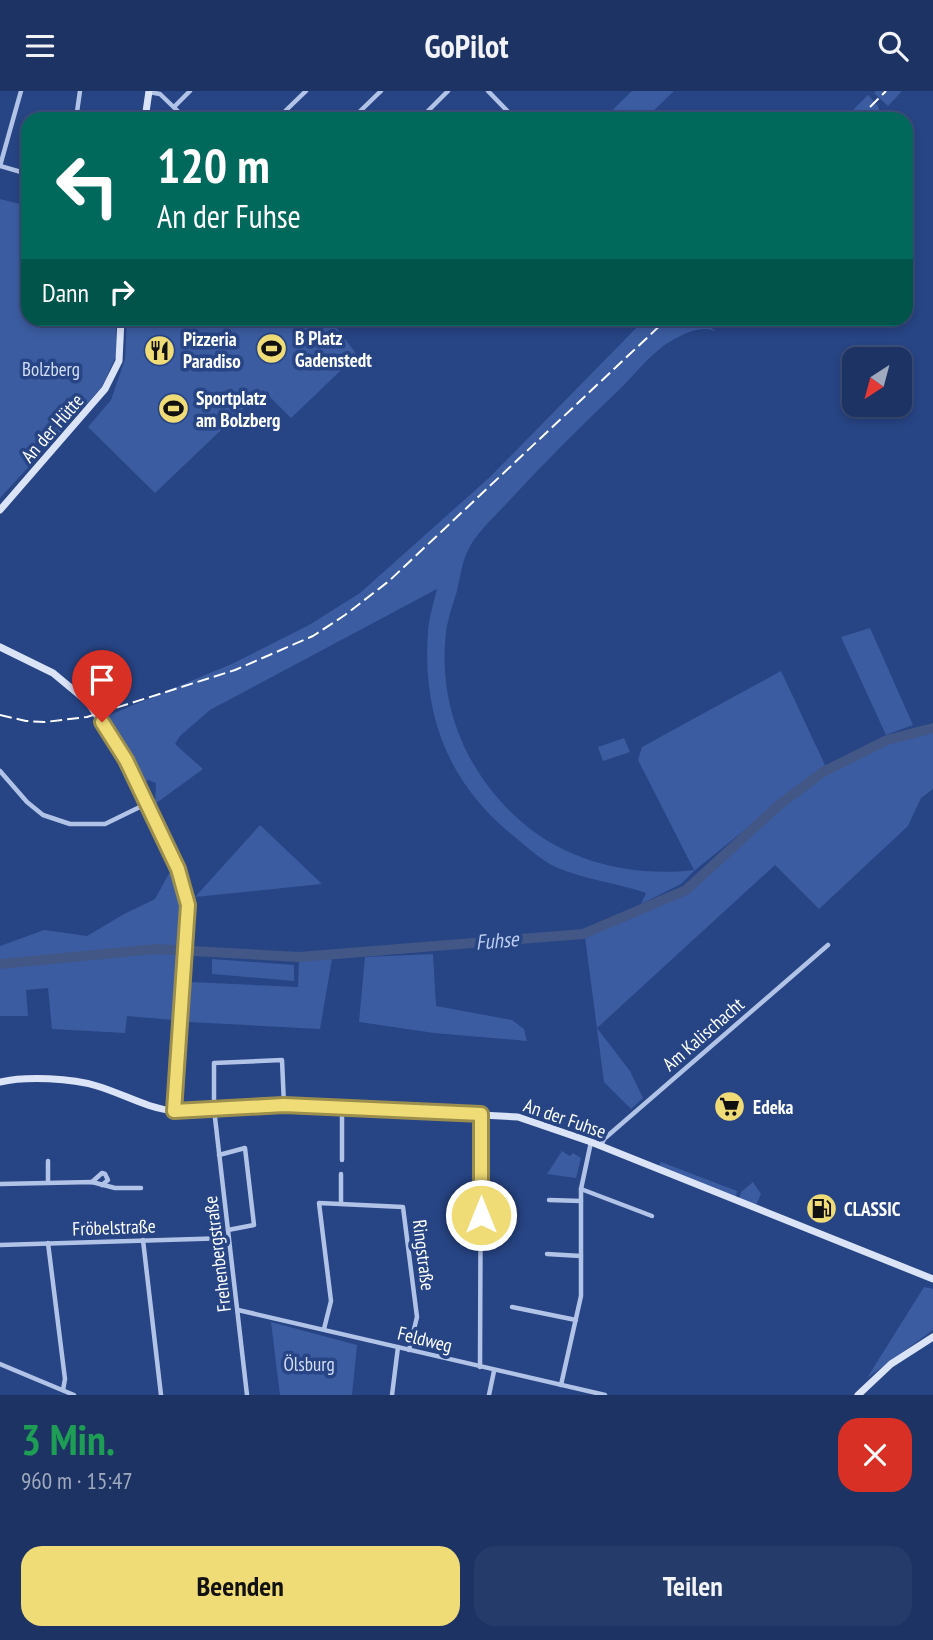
<!DOCTYPE html>
<html lang="de">
<meta charset="utf-8">
<style>
:root{--surface:#1d3363;--page:#253b69;--text:#f1f3f6;--muted:#a0aabe;--line:#3b4e78;--accent:#f0dc76}
body{margin:0;font-family:"PT Sans Narrow",sans-serif;background:var(--page);color:var(--text);height:100vh;display:flex;flex-direction:column;font-size:26px;white-space:nowrap}
*{box-sizing:border-box;margin:0}
p{font-size:23px;color:var(--muted)}
.icon{flex:none;width:38px;height:38px;fill:none;stroke:currentColor;stroke-width:2;stroke-linecap:round;stroke-linejoin:round}
.map{position:relative;height:1304px;overflow:hidden}
.side{display:flex;flex-direction:column;background:var(--surface);flex:1}
.side>*{flex:none}
.top-card{position:absolute;left:21px;top:21px;width:892px;height:214px;border-radius:21px;box-shadow:0 4px 10px #0003,0 0 0 2px var(--line);background:#00695c;color:#fff;overflow:hidden}
.needle{width:46px;rotate:216deg}
.controls{position:absolute;left:842px;top:256px;display:grid;gap:14px}
.controls a{display:grid;place-items:center;width:70px;height:70px;border-radius:14px;background:var(--surface);box-shadow:0 4px 10px #0003,0 0 0 2px var(--line);font-size:35px}
.pin{position:absolute;display:grid;place-items:center;width:60px;height:60px;color:#fff;margin:-72px -30px;border-radius:50% 50% 50% 0;rotate:-45deg;box-shadow:0 0 7px #0007}
.pin .icon{rotate:45deg}
.me{position:absolute;width:77px;margin:-38px;rotate:0deg;stroke-linejoin:round;filter:drop-shadow(0 0 5px #0008)}
.turn{display:flex;align-items:center;gap:24px;height:147px;padding:0 21px;font-size:32px}
.turn .icon{width:91px;height:91px;stroke-width:2.5}
.turn b{display:block;font-size:49px;line-height:60px}
.then{display:flex;align-items:center;height:66px;padding:0 21px;background:#0003;gap:14px;font-size:26px}
.round{display:grid;place-items:center;flex:none;width:74px;height:74px;border-radius:21px;background:var(--page)}
.summary{display:flex;align-items:center;justify-content:space-between;height:119px;padding:0 21px}
h1{font-size:42px;font-weight:600;line-height:52px;color:#1e9e55}
.cta{display:flex;gap:14px;margin-top:auto;padding:14px 21px}
.cta a{flex:1;height:80px;border-radius:21px;background:var(--accent);color:#111;font-size:28px;font-weight:600;line-height:80px;text-align:center}
.cta a+a{background:var(--page);color:var(--text)}
header{display:flex;justify-content:space-between;align-items:center;height:91px;padding:0 21px;background:var(--surface);font-size:32px;font-weight:600}
.map>svg:first-child{display:block}
.green{fill:#3b5ca1}
.lines{fill:none;stroke-linecap:round;stroke-linejoin:round}
.river{stroke:#425786;stroke-width:10}
.street{stroke:#b1c3e7;stroke-width:4.5}
.secondary{stroke:#dbe3f7;stroke-width:7}
.rail{stroke:#fff;stroke-width:2;stroke-dasharray:12 5;stroke-linecap:butt}
.route-casing{stroke:#9c8f4d;stroke-width:18}
.route{stroke:#f0dc76;stroke-width:12}
.labels{text-anchor:middle;stroke-width:7;stroke-linejoin:round;paint-order:stroke}
.poi-label{font-size:19px;font-weight:bold;fill:#fff;stroke:#274484;text-anchor:start}
.park-label{font-size:19px;fill:#d4dff6;stroke:#274484}
.street-label{font-size:19px;fill:#fff;stroke:#274484}
.water-label{font-size:21px;font-style:italic;fill:#bccdef;stroke:#274484}
</style>
<header><svg class="icon" aria-label="menu" viewBox="0 0 24 24"><path d="M4 6h16M4 12h16M4 18h16"/></svg>GoPilot<svg class="icon" aria-label="search" viewBox="0 0 24 24"><circle cx="10" cy="10" r="6"/><path d="M15 15l6 6"/></svg></header>
<div class="map">
<svg width="933" height="1304" viewBox="0 0 933 1304">
<rect width="100%" height="100%" fill="#274484"/>
<g class="green">
<polygon points="632,0 674,0 645,28 603,28"/>
<polygon points="876,0 902,0 888,15 874,2"/>
<polygon points="868,4 878,15 881,24 877,28 844,28"/>
<polygon points="0,108 28,115 28,228 116,228 116,265 102,296 0,407"/>
<polygon points="127,228 343,228 336,236 357,264 291,327 263,299 155,402 88,336 111,309 125,268"/>
<path d="M645,228H702L715,240C701,234 685,242 671,250C652,261 636,282 621,297C582,334 545,371 509,410C495,425 477,441 468,459C462,471 460,487 457,500C453,513 448,527 446,541C438,610 463,675 513,723C560,769 629,787 694,779L638,669L642,656L781,580L825,674L694,780L681,793L641,813L646,802C617,792 586,789 558,777C541,770 525,754 511,743C447,690 422,622 428,540C429,526 434,511 437,498L210,619L180,645L175,653L203,678L155,713L156,692L148,689L145,691L107,625L234,572L309,534L360,502L490,386Z"/>
<polygon points="870,537 913,634 886,644 841,546"/>
<polygon points="933,640 933,698 921,707 908,735 819,818 775,774 597,937 630,980 643,1007 631,1018 604,991 585,846 686,801 780,717 822,686 892,650"/>
<polygon points="624,647 630,661 603,670 598,656"/>
<polygon points="260,734 322,793 195,806"/>
<polygon points="172,777 181,801 182,814 173,929 127,925 125,942 52,938 48,897 26,899 28,925 0,925 0,855 44,839 87,845 124,823 155,808"/>
<polygon points="433,863 436,915 512,929 524,938 527,950 434,942 359,931 365,866"/>
<polygon points="212,868 294,874 294,890 212,883"/>
<polygon points="332,868 320,938 188,931 191,891 298,896 299,870"/>
<polygon points="562,1060 570,1065 573,1062 581,1067 576,1087 547,1083"/>
<polygon points="661,1071 737,1100 736,1106 659,1075"/>
<polygon points="753,1091 761,1103 756,1114 739,1108 741,1101"/>
<polygon points="924,1196 933,1198 933,1239 867,1287"/>
<polygon points="271,1231 357,1254 352,1304 280,1304"/>
</g>
<g class="lines">
<polyline class="river" points="0,873 156,858 299,866 583,843 686,799 779,714 823,681 887,649 933,637"/>
<g class="street">
<polyline points="488,0 515,28"/>
<polyline points="149,1 160,3 186,28"/>
<polyline points="174,16 190,0"/>
<polyline points="76,28 80,0"/>
<polyline points="277,28 306,0"/>
<polyline points="352,28 381,0"/>
<polyline points="420,28 448,0"/>
<polyline points="0,75 21,0"/>
<polyline points="0,75 28,83"/>
<polyline points="0,680 27,711 43,724 70,733 105,733 146,713"/>
<polyline points="342,1018 342,1069"/>
<polyline points="601,1055 604,1048 828,854"/>
<polyline points="219,1064 245,1057 254,1134 228,1139"/>
<polyline points="48,1070 48,1091"/>
<polyline points="92,1091 102,1082 105,1083 108,1089 102,1094"/>
<polyline points="0,1093 92,1091 115,1097 141,1097"/>
<polyline points="581,1098 652,1125"/>
<polyline points="549,1109 581,1110"/>
<polyline points="341,1112 341,1083"/>
<polyline points="143,1149 161,1304"/>
<polyline points="48,1152 65,1288 63,1299"/>
<polyline points="0,1154 229,1147"/>
<polyline points="547,1163 581,1165"/>
<polyline points="512,1216 576,1229"/>
<polyline points="238,1219 605,1304"/>
<polyline points="324,1238 331,1210 319,1112 403,1116 417,1226 409,1259"/>
<polyline points="0,1273 74,1304"/>
<polyline points="480,1276 481,1023"/>
<polyline points="561,1294 581,1205 581,1098 591,1051"/>
<polyline points="247,1304 214,1018 214,972 282,969 284,1014"/>
<polyline points="392,1304 398,1256"/>
<polyline points="489,1304 494,1280"/>
</g>
<g class="secondary">
<polyline points="145,28 149,0"/>
<polyline points="0,419 105,298 119,270 121,228"/>
<polyline points="0,556 53,582 88,611 126,669 182,790 188,826 174,1020"/>
<path d="M0,991C26,985 72,987 97,995C124,1003 146,1017 174,1020L284,1014L518,1026L591,1051L933,1188"/>
<polyline points="858,1304 891,1273 933,1246"/>
</g>
<g class="rail">
<polyline points="858,28 886,0"/>
<polyline points="0,624 26,630 45,631 87,626 235,579 313,545 345,524 389,490 667,228"/>
</g>
</g>
<g class="lines">
<defs>
<polyline id="route" points="102,631 126,669 178,778 188,814 174,1020 284,1014 481,1023 481,1124"/>
</defs>
<use href="#route" class="route-casing"/>
<use href="#route" class="route"/>
</g>
<defs>
<symbol id="stadium-disc" viewBox="-11 -11 22 22"><circle r="9.5" fill="#f0dc76" stroke="#274484"/><path d="M0-5a6.5 5 0 1 0 0 10a6.5 5 0 1 0 0-10ZM-3.5-1.8h7v3.6h-7Z" fill="#111"/></symbol>
<symbol id="restaurant-disc" viewBox="-11 -11 22 22"><circle r="9.5" fill="#f0dc76" stroke="#274484"/><path d="M-5-6h1v4h1v-4h1v4h1v-4h1v5L-1.5 .5V6h-2V.5L-5-1ZM5-6V6H3V1.5H1.5Q1.5-4 5-6Z" fill="#111"/></symbol>
<symbol id="supermarket-disc" viewBox="-11 -11 22 22"><circle r="9.5" fill="#f0dc76" stroke="#274484"/><path d="M-6-5.5h2.5l.6 2H6L4.5 2H-2.5L-4.4-4H-6ZM-1.5 3.2a1.3 1.3 0 1 0 .1 0ZM3 3.2a1.3 1.3 0 1 0 .1 0Z" fill="#111"/></symbol>
<symbol id="fuel-disc" viewBox="-11 -11 22 22"><circle r="9.5" fill="#f0dc76" stroke="#274484"/><path d="M-5.5-6h7V0h2V4h1.3V-2.5L3-4.5l.8-.8L6-3V5H2.5V1h-1V6h-7ZM-4.2-4.7v3.2H.2V-4.7Z" fill="#111"/></symbol>
</defs>
<g fill-rule="evenodd">
<use href="#stadium-disc" x="254" y="240" width="35" height="35"/>
<use href="#restaurant-disc" x="142" y="242" width="35" height="35"/>
<use href="#stadium-disc" x="156" y="300" width="35" height="35"/>
<use href="#supermarket-disc" x="712" y="998" width="35" height="35"/>
<use href="#fuel-disc" x="804" y="1100" width="35" height="35"/>
</g>
<g class="labels">
<g class="poi-label">
<text x="295" y="254">B Platz<tspan x="295" dy="22">Gadenstedt</tspan></text>
<text x="183" y="255">Pizzeria<tspan x="183" dy="22">Paradiso</tspan></text>
<text x="196" y="314">Sportplatz<tspan x="196" dy="22">am Bolzberg</tspan></text>
<text x="753" y="1023">Edeka</text>
<text x="844" y="1125">CLASSIC</text>
</g>
<g class="park-label">
<text x="51" y="285">Bolzberg</text>
<text x="309" y="1280">Ölsburg</text>
</g>
<g class="street-label">
<text transform="translate(52 337) rotate(-49)" y="7">An der Hütte</text>
<text transform="translate(703 943) rotate(-41)" y="7">Am Kalischacht</text>
<text transform="translate(565 1027) rotate(19)" y="7">An der Fuhse</text>
<text transform="translate(114 1136) rotate(-2)" y="7">Fröbelstraße</text>
<text transform="translate(217 1163) rotate(-97)" y="7">Frehenbergstraße</text>
<text transform="translate(424 1164) rotate(83)" y="7">Ringstraße</text>
<text transform="translate(425 1248) rotate(14)" y="7">Feldweg</text>
</g>
<g class="water-label">
<text transform="translate(497 850) rotate(-5)" y="7">Fuhse</text>
</g>
</g>
</svg>
<div class="controls">
<a><svg class="needle" viewBox="-14 -14 28 28"><path d="M0-13l5 13h-10z" fill="#e53935"/><path d="M0 13l5-13h-10z" fill="#a0aabe"/></svg></a>
</div>
<div class="pin" style="left:102px;top:631px;background:#d93025"><svg class="icon" aria-label="arrive" viewBox="0 0 24 24"><path d="M6 21V4h12l-3 4 3 4H6"/></svg></div>
<svg class="me" style="left:481px;top:1124px" viewBox="-20 -20 40 40"><circle r="17" fill="#f0dc76" stroke="#fff" stroke-width="3"/><path d="M0-11L8 9 0 5-8 9z" fill="#fff"/></svg>
<div class="top-card">
<div class="turn"><svg class="icon" aria-label="left" viewBox="0 0 24 24"><path d="M17 20v-9H6M10 6l-5 5 5 5"/></svg><div><b>120 m</b>An der Fuhse</div></div>
<div class="then">Dann<svg class="icon" aria-label="right" viewBox="0 0 24 24"><path d="M7 20v-9h11M14 6l5 5-5 5"/></svg></div>
</div>
</div>
<section class="side">
<div class="summary"><div><h1>3 Min.</h1><p>960 m · 15:47</p></div><a class="round" style="background:#d93025;color:#fff"><svg class="icon" aria-label="close" viewBox="0 0 24 24"><path d="M6 6l12 12M18 6L6 18"/></svg></a></div>
<div class="cta"><a>Beenden</a><a>Teilen</a></div>
</section>
